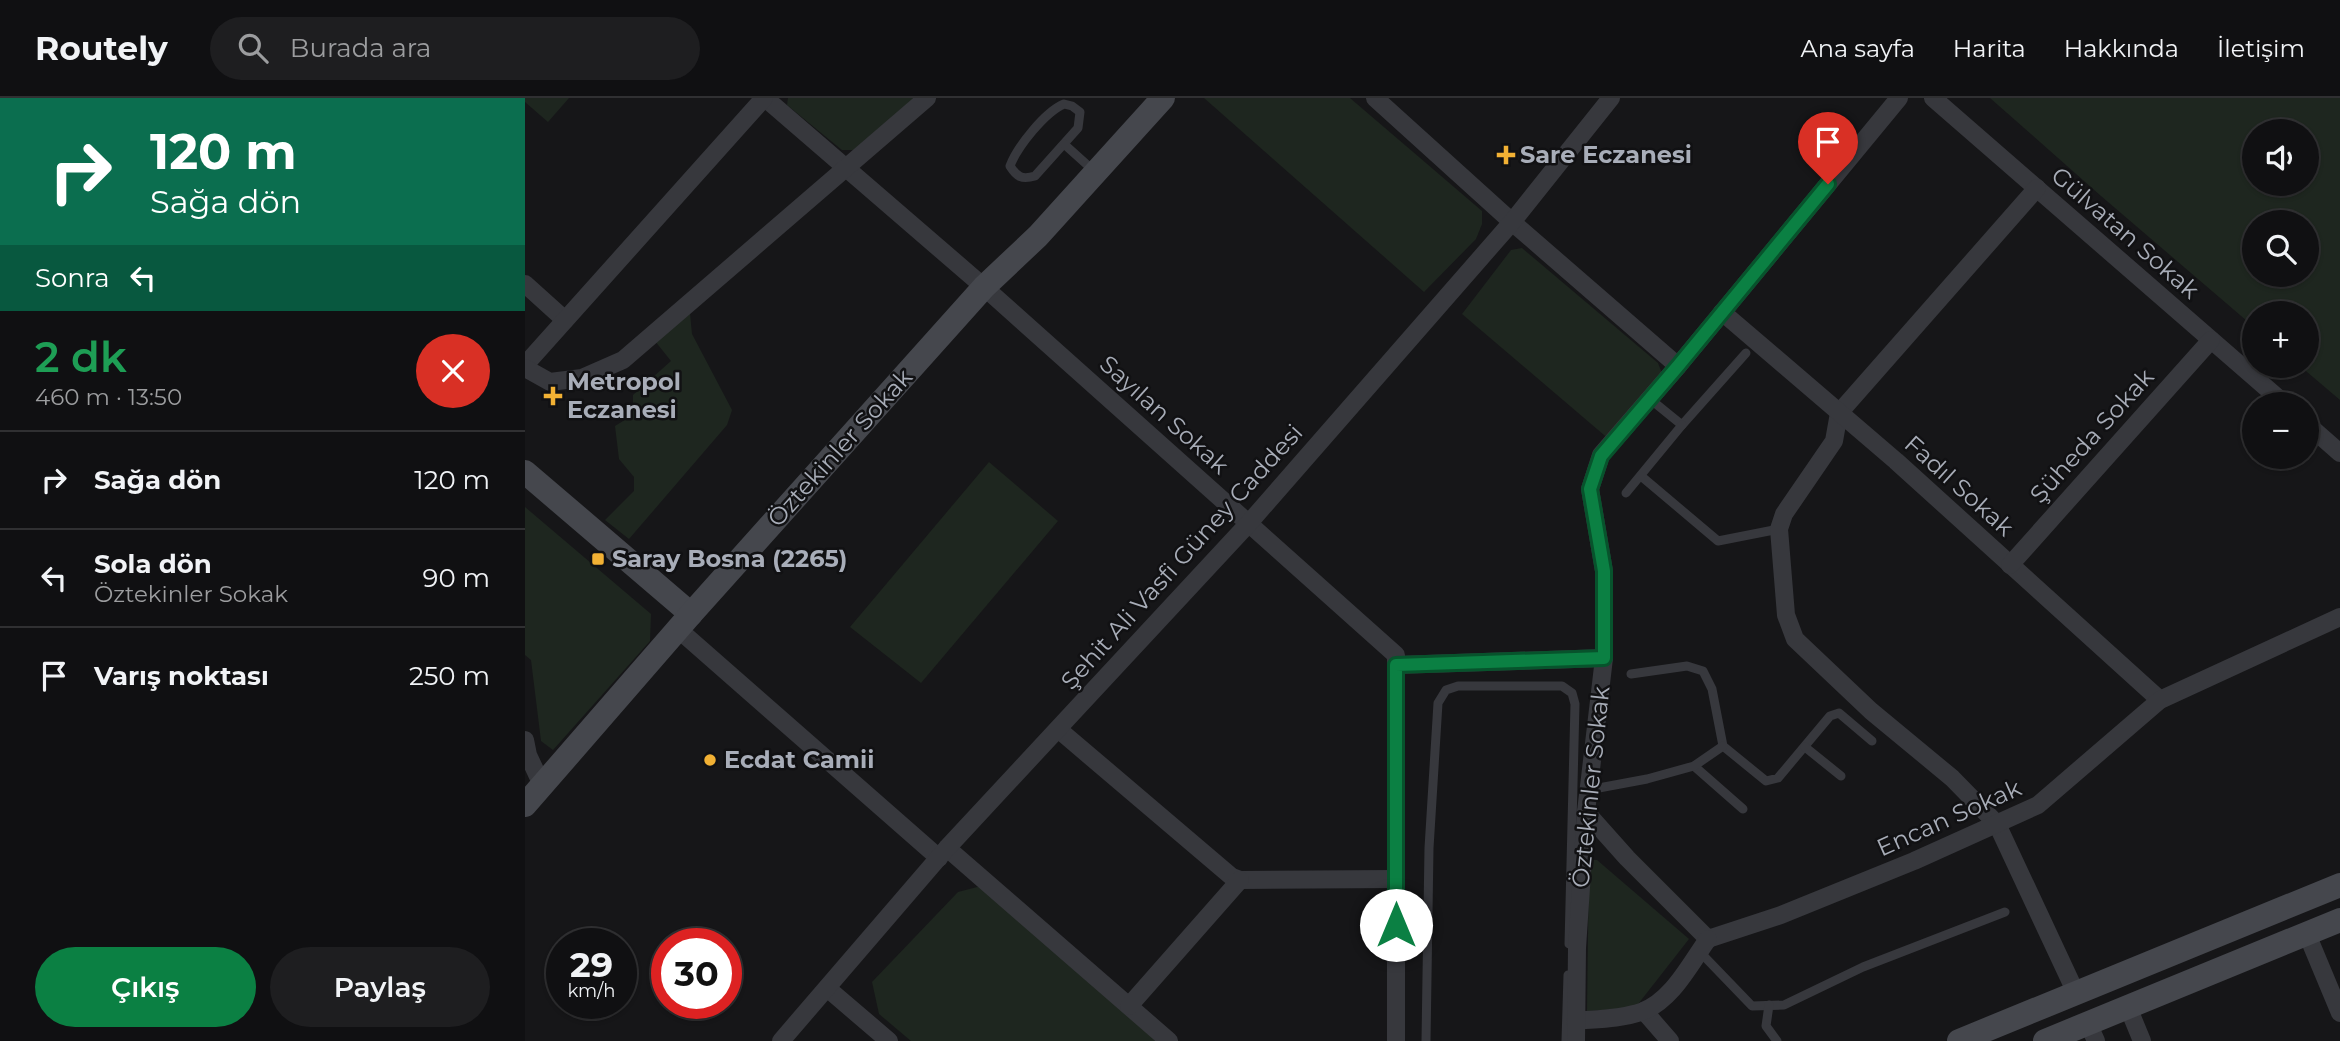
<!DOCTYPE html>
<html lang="tr">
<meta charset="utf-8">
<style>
:root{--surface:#101012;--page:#1e1e20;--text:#f1f3f6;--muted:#9c9d9f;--line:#303032;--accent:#0b8043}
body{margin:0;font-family:Montserrat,sans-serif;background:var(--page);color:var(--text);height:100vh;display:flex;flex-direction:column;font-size:26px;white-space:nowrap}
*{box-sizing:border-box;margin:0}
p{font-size:23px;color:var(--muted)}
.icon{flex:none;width:38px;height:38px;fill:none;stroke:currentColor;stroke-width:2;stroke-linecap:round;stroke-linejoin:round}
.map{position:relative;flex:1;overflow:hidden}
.details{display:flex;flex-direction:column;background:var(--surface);width:525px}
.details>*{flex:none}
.hud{background:#0b6e4f;color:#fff;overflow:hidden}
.controls{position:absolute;left:1717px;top:21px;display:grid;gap:14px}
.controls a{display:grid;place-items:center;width:77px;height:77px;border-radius:50%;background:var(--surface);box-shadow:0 2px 5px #0004,0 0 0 2px var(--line);font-size:35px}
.speed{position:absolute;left:21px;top:830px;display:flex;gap:14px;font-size:35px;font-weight:700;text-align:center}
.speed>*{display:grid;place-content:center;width:91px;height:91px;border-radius:50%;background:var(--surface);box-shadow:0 2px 5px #0004,0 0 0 2px var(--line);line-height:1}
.speed small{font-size:18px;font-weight:400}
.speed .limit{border:10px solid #d22;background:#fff;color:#111}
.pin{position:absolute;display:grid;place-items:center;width:60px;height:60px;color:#fff;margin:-72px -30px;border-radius:50% 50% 50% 0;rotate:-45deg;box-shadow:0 0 7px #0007}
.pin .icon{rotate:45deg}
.me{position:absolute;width:77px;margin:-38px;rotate:0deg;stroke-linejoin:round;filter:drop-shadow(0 0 5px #0008)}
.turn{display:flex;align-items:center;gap:24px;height:147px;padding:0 35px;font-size:32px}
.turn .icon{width:91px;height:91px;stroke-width:2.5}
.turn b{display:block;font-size:49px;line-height:60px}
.then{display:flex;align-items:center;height:66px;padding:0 35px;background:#0003;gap:14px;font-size:26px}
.round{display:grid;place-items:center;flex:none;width:74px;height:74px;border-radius:37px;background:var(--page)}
.headline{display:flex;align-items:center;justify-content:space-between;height:119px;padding:0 35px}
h1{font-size:42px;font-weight:600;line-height:52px;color:#1e9e55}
.primary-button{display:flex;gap:14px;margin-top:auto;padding:14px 35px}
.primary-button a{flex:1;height:80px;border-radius:42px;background:var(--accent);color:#fff;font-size:28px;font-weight:600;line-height:80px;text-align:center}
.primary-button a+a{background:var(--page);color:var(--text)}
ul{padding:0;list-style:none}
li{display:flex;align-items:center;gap:21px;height:98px;padding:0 35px;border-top:2px solid var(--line)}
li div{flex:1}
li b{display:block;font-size:26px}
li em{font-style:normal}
header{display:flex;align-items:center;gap:42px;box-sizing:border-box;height:98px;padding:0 35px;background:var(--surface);border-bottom:2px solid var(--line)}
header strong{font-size:33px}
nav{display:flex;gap:38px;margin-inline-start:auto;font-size:24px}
.search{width:490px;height:63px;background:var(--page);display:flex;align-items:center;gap:18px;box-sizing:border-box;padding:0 24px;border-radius:38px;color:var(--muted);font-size:26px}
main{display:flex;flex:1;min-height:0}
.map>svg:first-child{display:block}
.green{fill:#1e261f;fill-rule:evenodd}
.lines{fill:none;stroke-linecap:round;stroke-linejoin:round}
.lane{stroke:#37383d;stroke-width:9}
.street{stroke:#37383d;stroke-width:18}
.secondary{stroke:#45474d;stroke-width:24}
.route-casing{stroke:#07532c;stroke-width:18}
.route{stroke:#0b8043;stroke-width:12}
.poi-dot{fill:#f2b134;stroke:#111113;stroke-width:2.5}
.labels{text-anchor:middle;stroke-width:5;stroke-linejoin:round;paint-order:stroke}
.poi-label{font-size:24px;font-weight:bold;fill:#a8adb8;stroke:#111113;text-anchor:start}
.street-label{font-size:24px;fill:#a8adb8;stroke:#111113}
</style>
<header>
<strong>Routely</strong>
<div class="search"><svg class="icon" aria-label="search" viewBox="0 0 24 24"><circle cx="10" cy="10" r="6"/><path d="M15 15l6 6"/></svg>Burada ara</div>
<nav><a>Ana sayfa</a><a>Harita</a><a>Hakkında</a><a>İletişim</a></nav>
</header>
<main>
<section class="details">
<div class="hud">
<div class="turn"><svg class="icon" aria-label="right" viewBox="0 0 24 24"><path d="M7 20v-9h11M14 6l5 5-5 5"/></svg><div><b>120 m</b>Sağa dön</div></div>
<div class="then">Sonra<svg class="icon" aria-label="left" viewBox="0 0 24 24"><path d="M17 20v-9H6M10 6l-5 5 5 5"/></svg></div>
</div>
<div class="headline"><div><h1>2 dk</h1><p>460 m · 13:50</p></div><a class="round" style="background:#d93025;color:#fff"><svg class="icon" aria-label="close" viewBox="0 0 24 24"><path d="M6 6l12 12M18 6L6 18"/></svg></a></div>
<ul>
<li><svg class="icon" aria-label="right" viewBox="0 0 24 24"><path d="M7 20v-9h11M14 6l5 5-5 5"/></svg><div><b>Sağa dön</b></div><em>120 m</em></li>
<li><svg class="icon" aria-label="left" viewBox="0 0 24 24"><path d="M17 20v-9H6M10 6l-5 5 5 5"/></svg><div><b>Sola dön</b><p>Öztekinler Sokak</p></div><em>90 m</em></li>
<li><svg class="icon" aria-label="arrive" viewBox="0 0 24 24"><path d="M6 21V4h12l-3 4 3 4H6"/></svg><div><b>Varış noktası</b></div><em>250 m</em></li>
</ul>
<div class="primary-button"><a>Çıkış</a><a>Paylaş</a></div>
</section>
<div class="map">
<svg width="1815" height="943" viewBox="0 0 1815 943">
<rect width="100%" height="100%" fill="#161618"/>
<g class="green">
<polygon points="0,0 44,0 23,24 0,4"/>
<polygon points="263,0 389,0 329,52 317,52 262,7"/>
<polygon points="679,0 825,0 957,113 957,126 951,141 899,194"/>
<path d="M1465,0H1815V302L1775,268H1782V215H1729V229L1576,98ZM1729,33H1782V86H1729ZM1729,124H1782V177H1729Z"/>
<polygon points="997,150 1133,265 1138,278 1086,343 937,216 986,152"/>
<polygon points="165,215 167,236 207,312 202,327 104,441 80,422 109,393 109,379 94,361 90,328 108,317 108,297 146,263 130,243"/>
<polygon points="464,364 533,423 396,585 325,529"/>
<polygon points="0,409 126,516 125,543 28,652 16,643 6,562 0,557"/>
<polygon points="1064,762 1072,762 1164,841 1110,910 1062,913"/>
<polygon points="456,788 634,943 386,943 354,916 347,884 433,794"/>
</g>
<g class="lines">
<g class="lane">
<path d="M539,6L547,8L555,14L553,30L510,78C497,82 492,79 485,68C492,49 520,14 539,6Z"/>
<polyline points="539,46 569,73"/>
<polyline points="1125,301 1157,327 1221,255"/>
<polyline points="1116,378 1193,443 1254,431"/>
<polyline points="1101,395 1157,327"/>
<polyline points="1106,576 1162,568 1178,573 1187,591 1198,648 1241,683 1253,680 1305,618 1314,615 1347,643"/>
<polyline points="1280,649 1316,678"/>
<polyline points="1169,668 1218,711"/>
<polyline points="1063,692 1122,681 1169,668 1198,648"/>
<polyline points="1174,853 1227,908 1259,907 1338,869 1480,814"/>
<polyline points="1244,907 1241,928 1252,943"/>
<polyline points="901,943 904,750 913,605 921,592 933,588 1037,588 1047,595 1050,606 1044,846"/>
<polyline points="1041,943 1043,877"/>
</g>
<g class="street">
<polyline points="240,0 459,189 871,557 871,943"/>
<polyline points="850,0 987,124 1153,268"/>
<polyline points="1408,0 1760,306"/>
<polyline points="1512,90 1314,315 1309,343 1259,416 1254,431 1261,517 1270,541 1346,613 1427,680 1472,726 1551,895"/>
<polyline points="0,186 40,222"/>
<polyline points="1197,214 1371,363 1635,602"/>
<polyline points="0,267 239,0"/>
<polyline points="0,270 25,284 57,280 98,262 402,0"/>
<polyline points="1782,326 1815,355"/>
<polyline points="1485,467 1686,242"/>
<polyline points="153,531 414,760"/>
<polyline points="871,567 1079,560"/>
<polyline points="533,631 707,779 715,782 871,781"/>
<polyline points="0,642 3,657 17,687"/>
<polyline points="1061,714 1102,760 1183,841 1256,817 1389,763 1513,707 1635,602 1815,519"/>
<polyline points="422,750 644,943"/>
<polyline points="1782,836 1815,915"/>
<polyline points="302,890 364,943"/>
<polyline points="604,908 715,782"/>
<polyline points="1603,909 1617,943"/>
<polyline points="1119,913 1145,943"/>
<path d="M1050,923C1072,921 1095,921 1116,914C1147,903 1165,866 1183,841"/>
<polyline points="1563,925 1571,943"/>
<polyline points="256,943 422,750 724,425 987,124 1086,0"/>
<polyline points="1051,943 1052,850 1061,714 1079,560 1079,473 1065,391 1076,357 1153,268 1374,0"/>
</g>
<g class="secondary">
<polyline points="0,374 166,516"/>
<polyline points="0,707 166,516 459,189 513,138 638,0"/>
<polyline points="1434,943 1815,787"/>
<polyline points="1520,943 1815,822"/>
</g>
</g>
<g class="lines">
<defs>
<polyline id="route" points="871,827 871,567 1079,560 1079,473 1065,391 1076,358 1153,268 1303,86"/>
</defs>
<use href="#route" class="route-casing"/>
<use href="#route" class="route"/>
</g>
<g class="poi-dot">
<path d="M977.5 46.5h7v7h7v7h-7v7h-7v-7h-7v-7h7z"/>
<path d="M24.5 287.5h7v7h7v7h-7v7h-7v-7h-7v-7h7z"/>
<rect x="66" y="454" width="14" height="14" rx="3.5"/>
<circle cx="185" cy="662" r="7"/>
</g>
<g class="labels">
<g class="poi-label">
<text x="995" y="65">Sare Eczanesi</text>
<text x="42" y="292">Metropol<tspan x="42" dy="28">Eczanesi</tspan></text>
<text x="87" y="469">Saray Bosna (2265)</text>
<text x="199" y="670">Ecdat Camii</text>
</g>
<g class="street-label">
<text transform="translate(1600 135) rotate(41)" y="8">Gülvatan Sokak</text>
<text transform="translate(639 317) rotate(42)" y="8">Sayılan Sokak</text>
<text transform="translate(1567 338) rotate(-48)" y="8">Şüheda Sokak</text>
<text transform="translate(315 350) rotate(-48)" y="8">Öztekinler Sokak</text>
<text transform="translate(1434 388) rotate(42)" y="8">Fadıl Sokak</text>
<text transform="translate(657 459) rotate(-48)" y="8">Şehit Ali Vasfi Güney Caddesi</text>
<text transform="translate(1066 689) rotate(-84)" y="8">Öztekinler Sokak</text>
<text transform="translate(1424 720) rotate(-24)" y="8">Encan Sokak</text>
</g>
</g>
</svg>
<div class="controls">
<a><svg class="icon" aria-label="sound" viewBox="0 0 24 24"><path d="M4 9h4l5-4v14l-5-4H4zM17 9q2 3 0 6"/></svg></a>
<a><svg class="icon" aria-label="search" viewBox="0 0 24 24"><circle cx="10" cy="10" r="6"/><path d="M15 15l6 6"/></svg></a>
<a>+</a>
<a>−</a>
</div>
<div class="speed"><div>29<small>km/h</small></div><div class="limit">30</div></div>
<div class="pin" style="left:1303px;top:86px;background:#d93025"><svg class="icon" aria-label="arrive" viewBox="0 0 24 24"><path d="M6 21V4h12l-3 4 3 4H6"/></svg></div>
<svg class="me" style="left:871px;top:827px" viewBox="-20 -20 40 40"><circle r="19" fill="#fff"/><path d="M0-13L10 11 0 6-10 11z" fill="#0b8043"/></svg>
</div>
</main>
